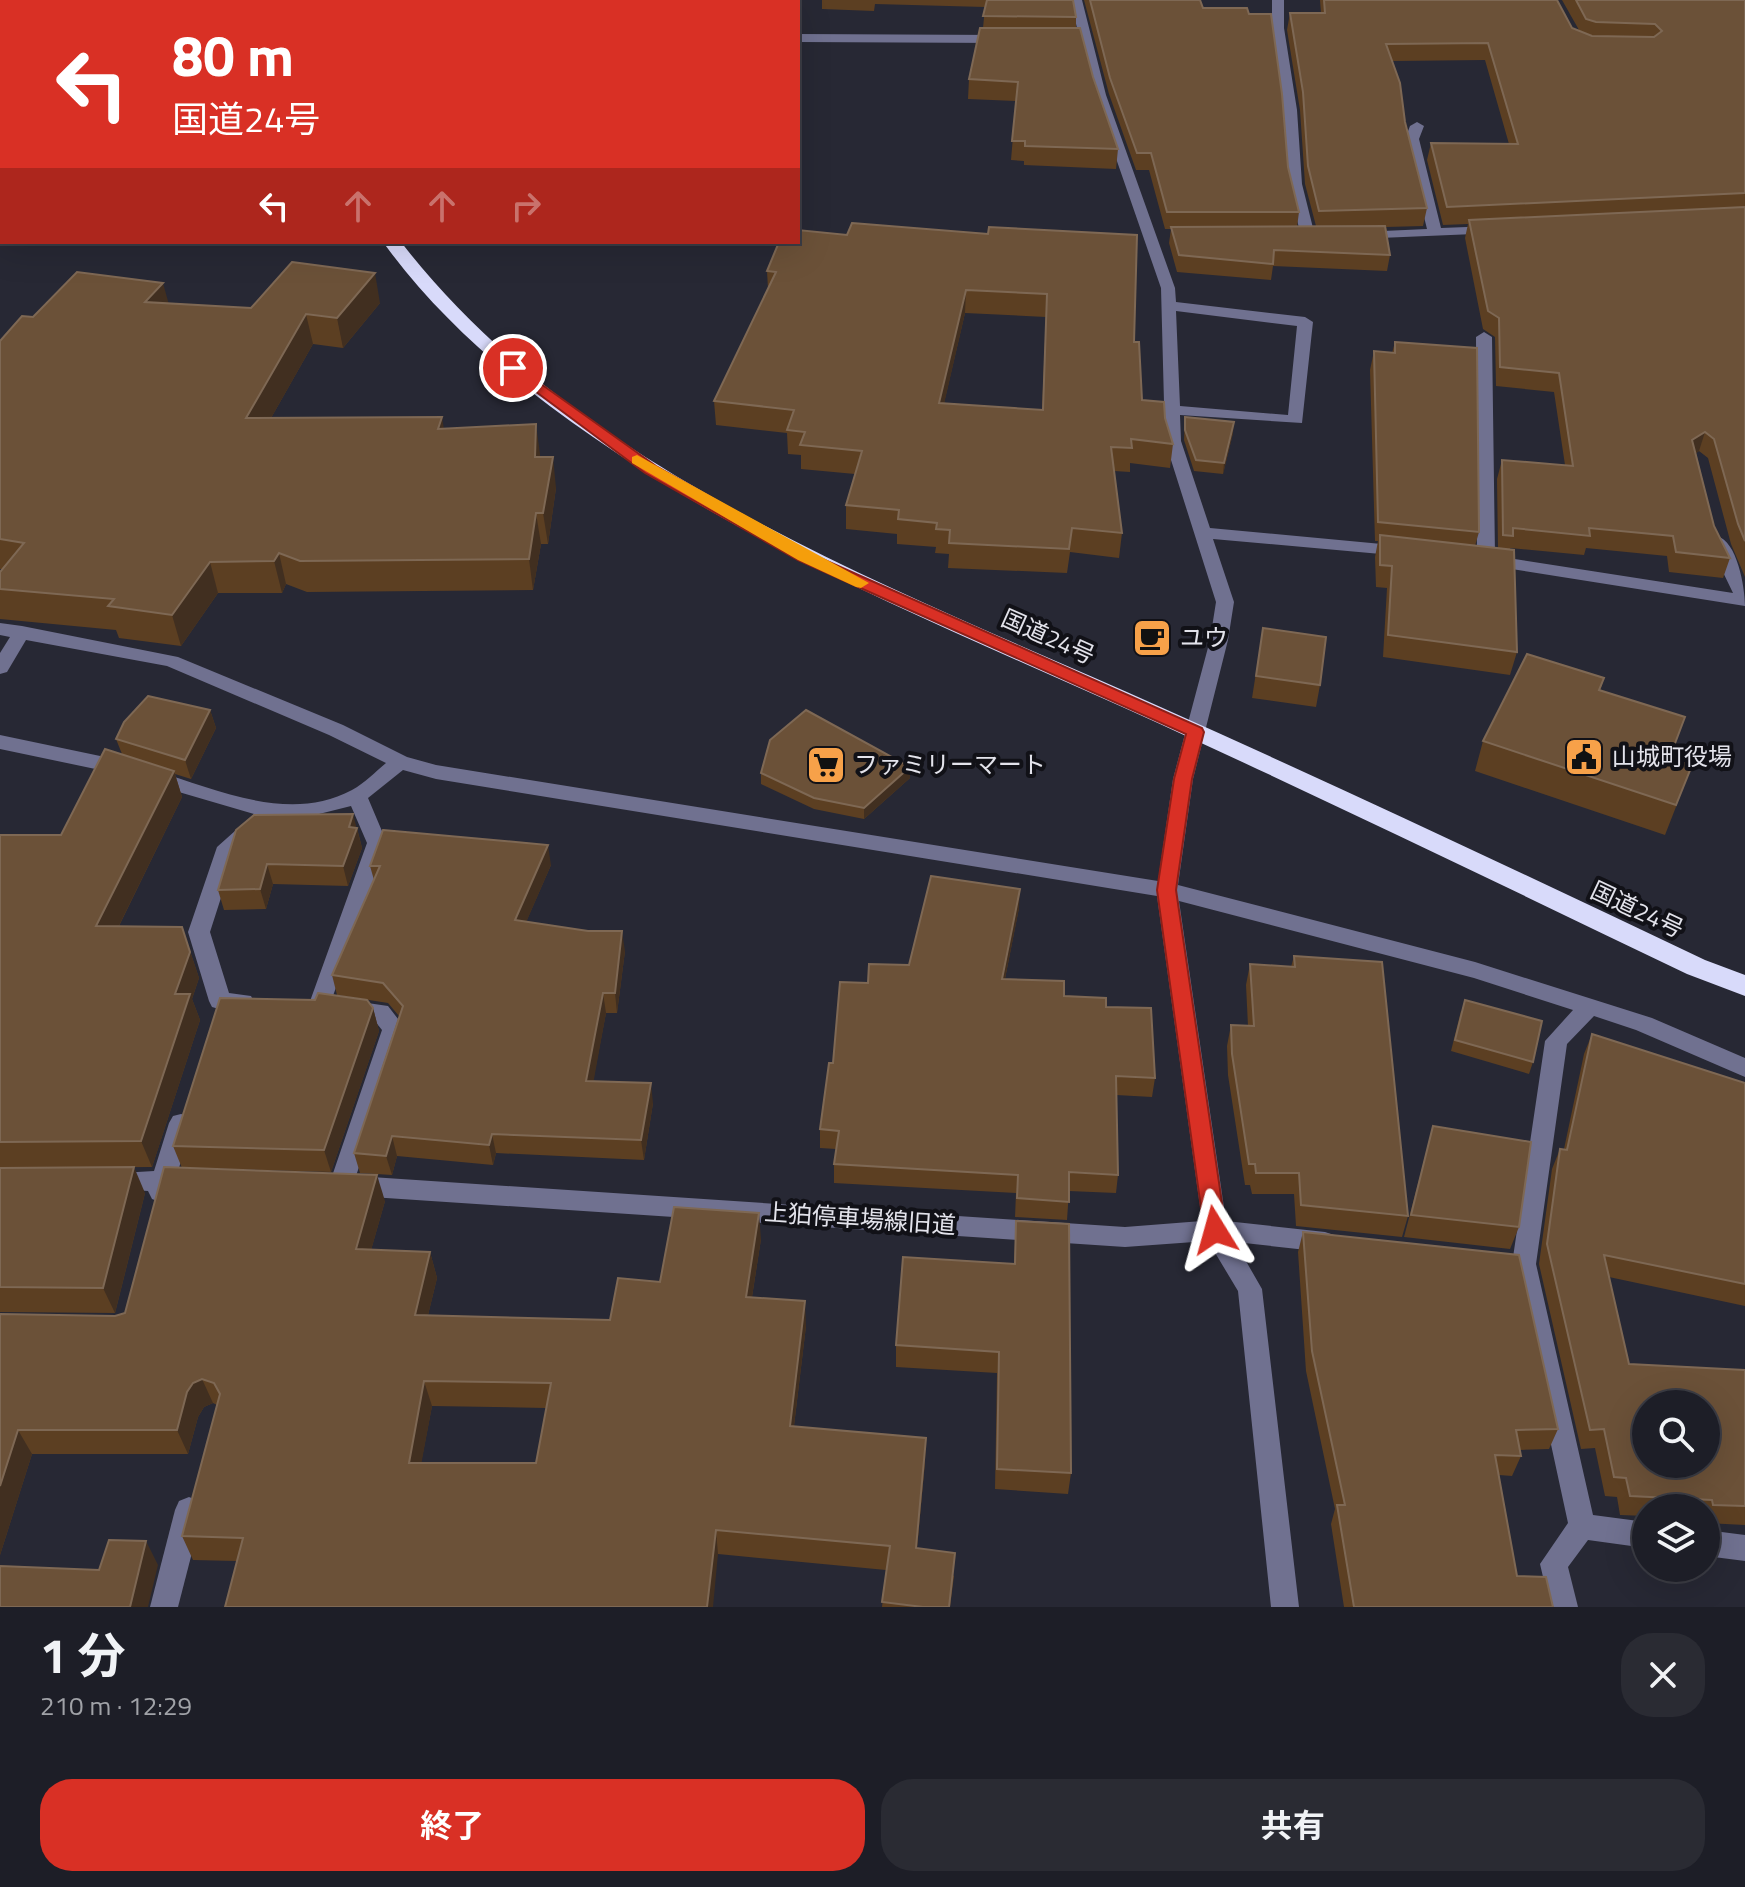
<!DOCTYPE html>
<html lang="ja">
<meta charset="utf-8">
<style>
:root{--surface:#1d1e27;--page:#2a2b33;--text:#f1f3f6;--muted:#a0a2a7;--line:#3b3c44;--accent:#d93025}
body{margin:0;font-family:"Titillium Web","Noto Sans JP",sans-serif;background:var(--page);color:var(--text);height:100vh;display:flex;flex-direction:column;font-size:30px;white-space:nowrap}
*{box-sizing:border-box;margin:0}
p{font-size:26px;color:var(--muted)}
.icon{flex:none;width:44px;height:44px;fill:none;stroke:currentColor;stroke-width:2;stroke-linecap:round;stroke-linejoin:round}
.map{position:relative;height:1607px;overflow:hidden}
.sheet{display:flex;flex-direction:column;background:var(--surface);flex:1}
.sheet>*{flex:none}
.guide{position:absolute;left:0px;top:0px;width:800px;height:244px;box-shadow:0 8px 32px #0002,0 0 0 2px var(--line);background:#d93025;color:#fff;overflow:hidden}
.fabs{position:absolute;left:1632px;top:1390px;display:grid;gap:16px}
.fabs a{display:grid;place-items:center;width:88px;height:88px;border-radius:50%;background:var(--surface);box-shadow:0 8px 32px #0002,0 0 0 2px var(--line);font-size:40px}
.pin{position:absolute;display:grid;place-items:center;width:68px;height:68px;color:#fff;margin:-34px;border:4px solid #fff;border-radius:50%;box-shadow:0 2px 8px #0007}
.me{position:absolute;width:88px;margin:-44px;rotate:352deg;stroke-linejoin:round;filter:drop-shadow(0 0 6px #0008)}
.turn{display:flex;align-items:center;gap:28px;height:168px;padding:0 40px;font-size:36px}
.turn .icon{width:104px;height:104px;stroke-width:2.5}
.turn b{display:block;font-size:56px;line-height:68px}
.lanes{display:flex;align-items:center;height:76px;padding:0 40px;background:#0003;justify-content:center;gap:40px;direction:ltr}
.lanes .off{opacity:.35}
.round{display:grid;place-items:center;flex:none;width:84px;height:84px;border-radius:32px;background:var(--page)}
.summary{display:flex;align-items:center;justify-content:space-between;height:136px;padding:0 40px}
h1{font-size:48px;font-weight:700;line-height:60px}
.primary-button{display:flex;gap:16px;margin-top:auto;padding:16px 40px}
.primary-button a{flex:1;height:92px;border-radius:32px;background:var(--accent);color:#fff;font-size:32px;font-weight:700;line-height:92px;text-align:center}
.primary-button a+a{background:var(--page);color:var(--text)}
.map>svg:first-child{display:block}
.lines{fill:none;stroke-linecap:round;stroke-linejoin:round}
.path{stroke:#8c8d97;stroke-width:3;stroke-dasharray:4 3;stroke-linecap:butt}
.minor{fill:#707190;fill-rule:evenodd}
.highway{fill:#d8dafa;fill-rule:evenodd}
.wall{fill:#5c3f22;fill-rule:evenodd}
.shaded-wall{fill:#412f20}
.building{fill:#6b5138;stroke:#7e6854;stroke-width:2;fill-rule:evenodd}
.route{fill:#d93025;stroke:#8d1f18;stroke-width:2}
.slow{fill:#f59e0b}
.labels{text-anchor:middle;stroke-width:8;stroke-linejoin:round;paint-order:stroke}
.street-label{font-size:24px;fill:#e3e3eb;stroke:#111117}
.poi-label{font-size:24px;fill:#e3e3eb;stroke:#111117;text-anchor:start}
</style>
<div class="map">
<svg width="1745" height="1607" viewBox="0 0 1745 1607">
<rect width="100%" height="100%" fill="#272834"/>
<g class="lines">
<polyline class="path" points="183,0 190,2"/>
<g class="minor">
<polygon points="110,0 122,0 109,2"/>
<path d="M1070,0H1082L1106,95L1175,288L1176,302L1305,317L1313,322L1302,423L1180,415L1181,441L1210,528L1403,546L1412,551L1403,556L1213,539L1234,602L1228,640L1193,779L1178,885L1475,962L1652,1018L1745,1058V1077L1636,1030L1594,1016L1567,1044L1536,1264L1593,1515L1646,1522V1548L1588,1540L1568,1567L1578,1607H1550L1540,1564L1568,1523L1512,1264L1545,1041L1573,1010L1474,978L1179,901L1226,1221L1325,1232L1334,1235L1337,1242L1334,1249L1325,1252L1235,1242L1262,1289L1299,1607H1271L1238,1291L1208,1241L1125,1247L356,1196C347,1193 341,1195 333,1192L329,1185L382,1030L374,1020L339,1014L336,1008L339,1002L347,1000L388,1006L405,1028L356,1176L1125,1227L1202,1221L1157,896L436,779L403,770L368,798L387,843L328,1010L320,1012L312,1010L309,1004L367,843L351,806L307,817H276L236,851L210,932L229,993L251,996L254,1002L251,1008C239,1012 224,1011 212,1007L209,1001L188,932L217,847L254,814L148,783L145,778L148,773L155,771C217,789 289,824 352,790C365,783 375,772 386,763L329,735L167,666L26,640L7,672L0,674V653L10,637L0,635V623L22,626L178,657L343,725L407,757L436,765L1158,881L1173,779L1210,640L1216,602L1165,441L1161,288L1094,95ZM1176,311L1297,326L1288,415L1180,406Z"/>
<polygon points="1272,0 1284,0 1284,28 1297,110 1302,184 1315,236 1308,240 1301,236 1288,184 1283,110 1272,28"/>
<polygon points="798,34 1002,35 1008,39 1002,43 798,42"/>
<polygon points="1417,122 1424,126 1419,139 1441,228 1493,226 1498,227 1498,233 1356,239 1354,236 1361,232 1427,229 1405,139 1410,126"/>
<polygon points="0,193 2,193 0,204"/>
<path d="M1484,332L1492,337L1495,556L1733,593L1708,541L1717,536C1737,541 1745,587 1745,606L1480,564L1477,560L1476,337Z"/>
<polygon points="0,735 124,761 134,768 124,775 0,749"/>
<polygon points="181,1114 189,1116 193,1123 178,1171 196,1174 200,1181 196,1188 172,1191 168,1199 160,1202 152,1199 148,1191 104,1188 100,1181 104,1174 154,1171 169,1123 173,1116"/>
<polygon points="189,1497 199,1501 203,1510 178,1607 150,1607 175,1510 179,1501"/>
<polygon points="1706,1530 1745,1535 1745,1561 1706,1556"/>
</g>
<g class="highway">
<rect x="276" y="0" width="14" height="2"/>
<path d="M383,242H401C582,477 903,591 1165,709C1346,790 1526,875 1705,960L1745,975V996L1687,974C1512,890 1337,805 1160,724C967,636 768,559 593,437C514,382 440,321 383,242Z"/>
</g>
</g>
<g class="wall">
<polygon points="328,0 647,0 646,2 328,2"/>
<polygon points="822,0 1073,0 1076,17 1076,28 1118,149 1116,169 1024,165 1024,161 1011,160 1016,101 968,99 969,79 983,28 985,7 875,4 874,11 822,9"/>
<polygon points="1084,0 1200,0 1203,8 1288,167 1299,212 1297,227 1316,226 1305,184 1300,110 1287,30 1290,13 1321,13 1320,0 1557,0 1572,28 1579,30 1562,0 1745,0 1745,577 1731,544 1708,458 1699,451 1696,453 1714,526 1730,558 1723,578 1669,572 1667,556 1586,548 1584,555 1510,548 1517,652 1510,675 1383,657 1387,588 1376,587 1375,557 1378,541 1375,541 1370,370 1374,351 1392,353 1395,342 1479,532 1475,546 1498,548 1497,479 1502,460 1565,465 1554,392 1496,386 1495,337 1483,329 1465,238 1468,224 1443,225 1427,160 1431,143 1509,144 1485,60 1392,61 1405,122 1427,208 1423,226 1386,227 1390,255 1387,271 1273,266 1271,280 1177,272 1169,243 1171,229 1165,229 1149,170 1136,170 1109,94"/>
<path d="M988,234L1134,342L1142,400L1165,418L1173,444L1170,468L1130,463V472L1114,471L1122,533L1119,558L1070,552L1067,573L948,568L949,554L935,553L936,547L897,544V534L846,529V505L855,474L801,469V455L788,454L787,433L716,425L714,401L768,289L767,271L847,235ZM965,313L1046,317L1042,410L944,403Z"/>
<polygon points="168,303 251,308 380,303 343,348 313,344 271,418 444,429 540,454 540,457 556,488 548,544 541,544 533,590 307,592 286,584 282,593 218,593 181,646 119,638 116,630 0,619 0,572 3,569 0,569 0,341 33,317"/>
<polygon points="1185,417 1233,433 1223,474 1194,471 1184,440"/>
<polygon points="1263,628 1320,685 1316,707 1252,698"/>
<polygon points="1604,678 1600,691 1675,746 1697,753 1665,835 1475,771 1483,741"/>
<polygon points="210,710 216,728 191,779 175,774 182,797 119,926 182,927 199,978 192,999 200,1020 152,1167 0,1168 0,835 61,835 122,754 116,739"/>
<polygon points="761,773 910,778 864,819 814,809 761,784"/>
<polygon points="357,828 362,848 348,886 273,884 266,909 224,910 218,890 236,830"/>
<polygon points="551,865 526,922 625,951 617,1013 606,1013 593,1081 653,1103 644,1160 496,1153 493,1165 397,1156 392,1175 360,1173 354,1153 399,1016 388,1003 337,995 332,975 374,880 370,866"/>
<polygon points="1019,908 1005,979 1106,1007 1155,1078 1152,1097 1116,1095 1118,1175 1116,1193 1069,1191 1067,1220 1015,1217 1016,1193 834,1183 834,1164 836,1149 820,1148 820,1129 833,1063 909,965"/>
<polygon points="1294,956 1408,1216 1402,1237 1296,1226 1294,1194 1252,1194 1250,1185 1245,1185 1228,1075 1227,1046 1231,1025 1248,1026 1246,985 1250,964 1291,967"/>
<path d="M373,1008L379,1031L331,1172L195,1168L385,1201L371,1250L430,1252L437,1278L428,1315L610,1320L660,1282L761,1239L752,1297L806,1326L794,1426L925,1462L917,1548L954,1576L950,1607H882L886,1570L718,1554L237,1561L193,1560L182,1536L217,1405L213,1403L204,1407L198,1417L188,1454H32L0,1555V1314L115,1316L125,1313L182,1168L173,1146ZM432,1406L546,1408L536,1463H421Z"/>
<polygon points="1461,1011 1533,1062 1529,1074 1451,1051"/>
<polygon points="1592,1034 1745,1083 1745,1306 1609,1277 1629,1364 1745,1370 1745,1525 1706,1523 1706,1508 1646,1508 1646,1516 1620,1515 1617,1497 1605,1496 1595,1448 1581,1449 1539,1264 1552,1169 1560,1149 1564,1149 1584,1054"/>
<polygon points="1433,1126 1519,1227 1510,1249 1404,1237"/>
<polygon points="0,1168 145,1193 115,1313 0,1312"/>
<polygon points="1016,1221 1071,1473 1068,1494 995,1489 997,1373 896,1367 896,1345 1014,1264"/>
<polygon points="1303,1232 1558,1429 1549,1449 1519,1450 1521,1456 1512,1476 1499,1475 1517,1576 1553,1607 1344,1607 1331,1524 1335,1509 1306,1371 1298,1252"/>
</g>
<g class="shaded-wall">
<polygon points="634,0 647,0 646,2 634,2"/>
<polygon points="375,273 380,303 343,348 337,318"/>
<polygon points="163,283 171,312 145,302"/>
<polygon points="966,290 965,313 939,426 939,403"/>
<polygon points="306,314 313,344 254,448 246,418"/>
<polygon points="442,417 447,448 438,429"/>
<polygon points="1234,422 1233,433 1223,474 1224,463"/>
<polygon points="536,424 540,454 539,488 535,457"/>
<polygon points="1705,432 1699,451 1686,460 1692,440"/>
<polygon points="553,457 556,488 548,544 543,513"/>
<polygon points="536,513 541,544 533,590 529,559"/>
<polygon points="279,553 286,584 282,593 274,561"/>
<polygon points="210,562 218,593 181,646 172,615"/>
<polygon points="210,710 216,728 191,779 185,760"/>
<polygon points="910,767 910,778 864,819 864,808"/>
<polygon points="174,771 182,797 106,952 96,926"/>
<polygon points="353,814 362,848 348,886 343,866 349,827"/>
<polygon points="548,845 551,865 518,941 515,920"/>
<polygon points="267,864 273,884 266,909 260,889"/>
<polygon points="1020,889 1019,908 1001,998 1002,979"/>
<polygon points="182,927 199,978 192,999 200,1020 152,1167 141,1141 175,994"/>
<polygon points="622,931 625,951 617,1013 615,993"/>
<polygon points="603,993 606,1013 590,1101 586,1081"/>
<polygon points="373,1008 379,1031 331,1172 324,1150"/>
<polygon points="651,1083 653,1103 644,1160 641,1140"/>
<polygon points="492,1134 496,1153 493,1165 489,1145"/>
<polygon points="392,1136 397,1156 392,1175 386,1156"/>
<polygon points="134,1167 145,1193 115,1313 103,1288"/>
<polygon points="377,1175 385,1201 364,1275 356,1249"/>
<polygon points="759,1213 761,1239 748,1322 746,1297"/>
<polygon points="430,1252 437,1278 422,1340 415,1315"/>
<polygon points="805,1301 806,1326 791,1450 790,1426"/>
<polygon points="202,1379 213,1403 204,1407 198,1417 188,1454 177,1430 187,1392 193,1383"/>
<polygon points="424,1381 432,1406 417,1487 409,1463"/>
<polygon points="18,1430 32,1454 0,1555 0,1486"/>
<polygon points="926,1438 925,1462 915,1571 916,1548"/>
<polygon points="716,1530 718,1554 713,1607 707,1607"/>
<polygon points="146,1541 158,1565 148,1607 130,1607"/>
</g>
<g class="building">
<polygon points="987,0 1073,0 1076,17 983,16"/>
<polygon points="1090,0 1200,0 1203,8 1247,8 1249,14 1271,14 1282,94 1288,167 1299,212 1167,212 1151,153 1137,153 1110,78"/>
<polygon points="1324,0 1557,0 1572,28 1592,36 1654,37 1662,31 1655,24 1596,22 1586,19 1576,0 1745,0 1745,193 1447,207 1431,143 1518,144 1488,43 1386,44 1400,83 1405,122 1427,208 1319,211 1308,166 1303,92 1290,13 1325,13"/>
<polygon points="980,28 1080,28 1093,77 1118,149 1025,146 1025,141 1012,141 1018,82 969,79"/>
<polygon points="1745,207 1745,541 1738,524 1714,439 1705,432 1692,440 1714,526 1730,558 1676,552 1673,536 1589,528 1590,536 1513,528 1513,536 1503,535 1502,460 1573,466 1559,373 1500,367 1499,318 1488,311 1469,220"/>
<path d="M852,223L988,234L989,227L1137,235L1134,342H1139L1142,400L1164,402L1165,418L1173,444L1131,439L1132,448L1111,447L1122,533L1072,528L1069,549L949,543L950,530L936,529L937,523L898,519L899,510L846,505L862,451L800,445L805,432L787,430L794,410L714,401L776,272L767,271L779,242H798V230L847,235ZM966,290L1047,294L1043,410L939,403Z"/>
<polygon points="1385,226 1390,255 1274,250 1273,264 1179,255 1171,227"/>
<polygon points="292,262 375,273 337,318 306,314 246,418 442,417 438,429 536,424 535,457 553,457 543,513 536,513 529,559 300,561 279,553 274,561 210,562 172,615 108,606 114,599 0,589 0,572 24,543 0,539 0,341 22,316 33,317 77,272 163,283 145,302 251,308"/>
<polygon points="1395,342 1477,348 1479,532 1378,522 1374,351 1395,353"/>
<polygon points="1185,417 1234,422 1224,463 1196,460 1185,430"/>
<polygon points="1380,535 1514,550 1517,652 1388,635 1392,566 1380,565"/>
<polygon points="1263,628 1326,637 1320,685 1256,676"/>
<polygon points="1527,654 1604,678 1599,690 1685,717 1674,746 1697,753 1676,805 1483,741"/>
<polygon points="148,696 210,710 185,760 116,739 124,722"/>
<polygon points="806,710 910,767 864,808 814,798 761,773 770,740"/>
<polygon points="105,749 174,771 96,926 182,927 190,952 175,994 190,994 141,1141 0,1142 0,835 61,835"/>
<polygon points="353,814 349,827 357,828 343,866 267,864 260,889 218,890 236,830 254,815"/>
<polygon points="383,830 548,845 515,920 588,931 622,931 615,993 603,993 586,1081 651,1083 641,1140 492,1134 489,1145 392,1136 386,1156 354,1153 403,1006 383,983 332,975 380,866 370,866"/>
<polygon points="931,876 1020,889 1002,979 1064,981 1064,996 1106,998 1106,1007 1151,1008 1155,1078 1116,1076 1118,1175 1069,1172 1069,1202 1017,1198 1018,1175 834,1164 839,1131 820,1129 829,1063 833,1063 840,982 868,983 869,964 909,965"/>
<polygon points="1294,956 1382,962 1408,1216 1301,1205 1299,1173 1256,1173 1255,1164 1249,1164 1232,1054 1231,1025 1254,1026 1250,964 1295,967"/>
<polygon points="318,993 367,1000 373,1008 324,1150 173,1146 220,998 315,1000"/>
<polygon points="1465,1000 1542,1021 1533,1062 1455,1040"/>
<path d="M1592,1034L1745,1083V1284L1604,1255L1629,1364L1745,1370V1506L1713,1505L1712,1500L1630,1496L1626,1478L1614,1477L1604,1429L1590,1430L1547,1244L1560,1149L1567,1150ZM1646,1404H1706V1464H1646Z"/>
<polygon points="1433,1126 1531,1142 1519,1227 1411,1215"/>
<polygon points="134,1167 103,1288 0,1287 0,1168"/>
<path d="M164,1167L377,1175L356,1249L430,1252L415,1315L610,1320L618,1278L660,1282L674,1207L759,1213L746,1297L805,1301L790,1426L926,1438L916,1548L955,1553L949,1607H923L882,1602L890,1546L716,1530L707,1607H225L243,1538L182,1536L220,1394L214,1383L202,1379L193,1383L187,1392L177,1430H18L0,1486V1314L115,1316L125,1313ZM424,1381L551,1383L536,1463H409Z"/>
<polygon points="1016,1221 1069,1224 1071,1473 997,1469 999,1352 896,1345 903,1257 1015,1264"/>
<polygon points="1303,1232 1519,1255 1558,1429 1516,1430 1521,1456 1495,1455 1517,1576 1546,1577 1553,1607 1354,1607 1337,1505 1345,1505 1312,1351"/>
<polygon points="109,1540 146,1541 130,1607 0,1607 0,1566 99,1570"/>
</g>
<polygon class="route" points="513,364 656,466 809,553 1202,728 1204,732 1192,779 1176,890 1226,1230 1223,1237 1215,1240 1208,1237 1204,1230 1157,890 1174,779 1186,734 798,560 645,473 508,371 506,368"/>
<polygon class="slow" points="637,455 869,583 861,588 856,587 798,560 632,463 632,457"/>
<defs>
<symbol id="cafe-square" viewBox="-11 -11 22 22"><rect x="-9" y="-9" width="18" height="18" rx="4" fill="#f7a149" stroke="#111117"/><path d="M-5.5-4.5H6V0H3Q3 3.5 0 3.5H-2.5Q-5.5 3.5-5.5 0ZM3-3.2v2h1.7v-2ZM-6 4.5H4V6H-6Z" fill="#111"/></symbol>
<symbol id="civic-square" viewBox="-11 -11 22 22"><rect x="-9" y="-9" width="18" height="18" rx="4" fill="#f7a149" stroke="#111117"/><path d="M-.6-6.5H3V-4.5H.6V-3L4-1V1h2V6H-6V1h2V-1L-.6-3ZM-1.2 2.5V6h2.4V2.5Z" fill="#111"/></symbol>
<symbol id="supermarket-square" viewBox="-11 -11 22 22"><rect x="-9" y="-9" width="18" height="18" rx="4" fill="#f7a149" stroke="#111117"/><path d="M-6-5.5h2.5l.6 2H6L4.5 2H-2.5L-4.4-4H-6ZM-1.5 3.2a1.3 1.3 0 1 0 .1 0ZM3 3.2a1.3 1.3 0 1 0 .1 0Z" fill="#111"/></symbol>
</defs>
<g fill-rule="evenodd">
<use href="#cafe-square" x="1130" y="616" width="44" height="44"/>
<use href="#civic-square" x="1562" y="735" width="44" height="44"/>
<use href="#supermarket-square" x="804" y="743" width="44" height="44"/>
</g>
<g class="labels">
<g class="street-label">
<text transform="translate(1048 637) rotate(24)" y="8">国道24号</text>
<text transform="translate(1637 910) rotate(25)" y="8">国道24号</text>
<text transform="translate(860 1219) rotate(4)" y="8">上狛停車場線旧道</text>
</g>
<g class="poi-label">
<text x="1180" y="646">ユウ</text>
<text x="1612" y="765">山城町役場</text>
<text x="854" y="773">ファミリーマート</text>
</g>
</g>
</svg>
<div class="fabs">
<a><svg class="icon" aria-label="search" viewBox="0 0 24 24"><circle cx="10" cy="10" r="6"/><path d="M15 15l6 6"/></svg></a>
<a><svg class="icon" aria-label="layers" viewBox="0 0 24 24"><path d="M12 4l9 5-9 5-9-5zM3 14l9 5 9-5"/></svg></a>
</div>
<div class="pin" style="left:513px;top:368px;background:#d93025"><svg class="icon" aria-label="arrive" viewBox="0 0 24 24"><path d="M6 21V4h12l-3 4 3 4H6"/></svg></div>
<svg class="me" style="left:1215px;top:1230px" viewBox="-20 -20 40 40"><path d="M0-17L14 15 0 8-14 15z" fill="#d93025" stroke="#fff" stroke-width="4"/></svg>
<div class="guide">
<div class="turn"><svg class="icon" aria-label="left" viewBox="0 0 24 24"><path d="M17 20v-9H6M10 6l-5 5 5 5"/></svg><div><b>80 m</b>国道24号</div></div>
<div class="lanes"><svg class="icon" aria-label="left" viewBox="0 0 24 24"><path d="M17 20v-9H6M10 6l-5 5 5 5"/></svg><svg class="icon off" aria-label="ahead" viewBox="0 0 24 24"><path d="M12 20V5M6 11l6-6 6 6"/></svg><svg class="icon off" aria-label="ahead" viewBox="0 0 24 24"><path d="M12 20V5M6 11l6-6 6 6"/></svg><svg class="icon off" aria-label="right" viewBox="0 0 24 24"><path d="M7 20v-9h11M14 6l5 5-5 5"/></svg></div>
</div>
</div>
<section class="sheet">
<div class="summary"><div><h1>1 分</h1><p>210 m · 12:29</p></div><a class="round"><svg class="icon" aria-label="close" viewBox="0 0 24 24"><path d="M6 6l12 12M18 6L6 18"/></svg></a></div>
<div class="primary-button"><a>終了</a><a>共有</a></div>
</section>
